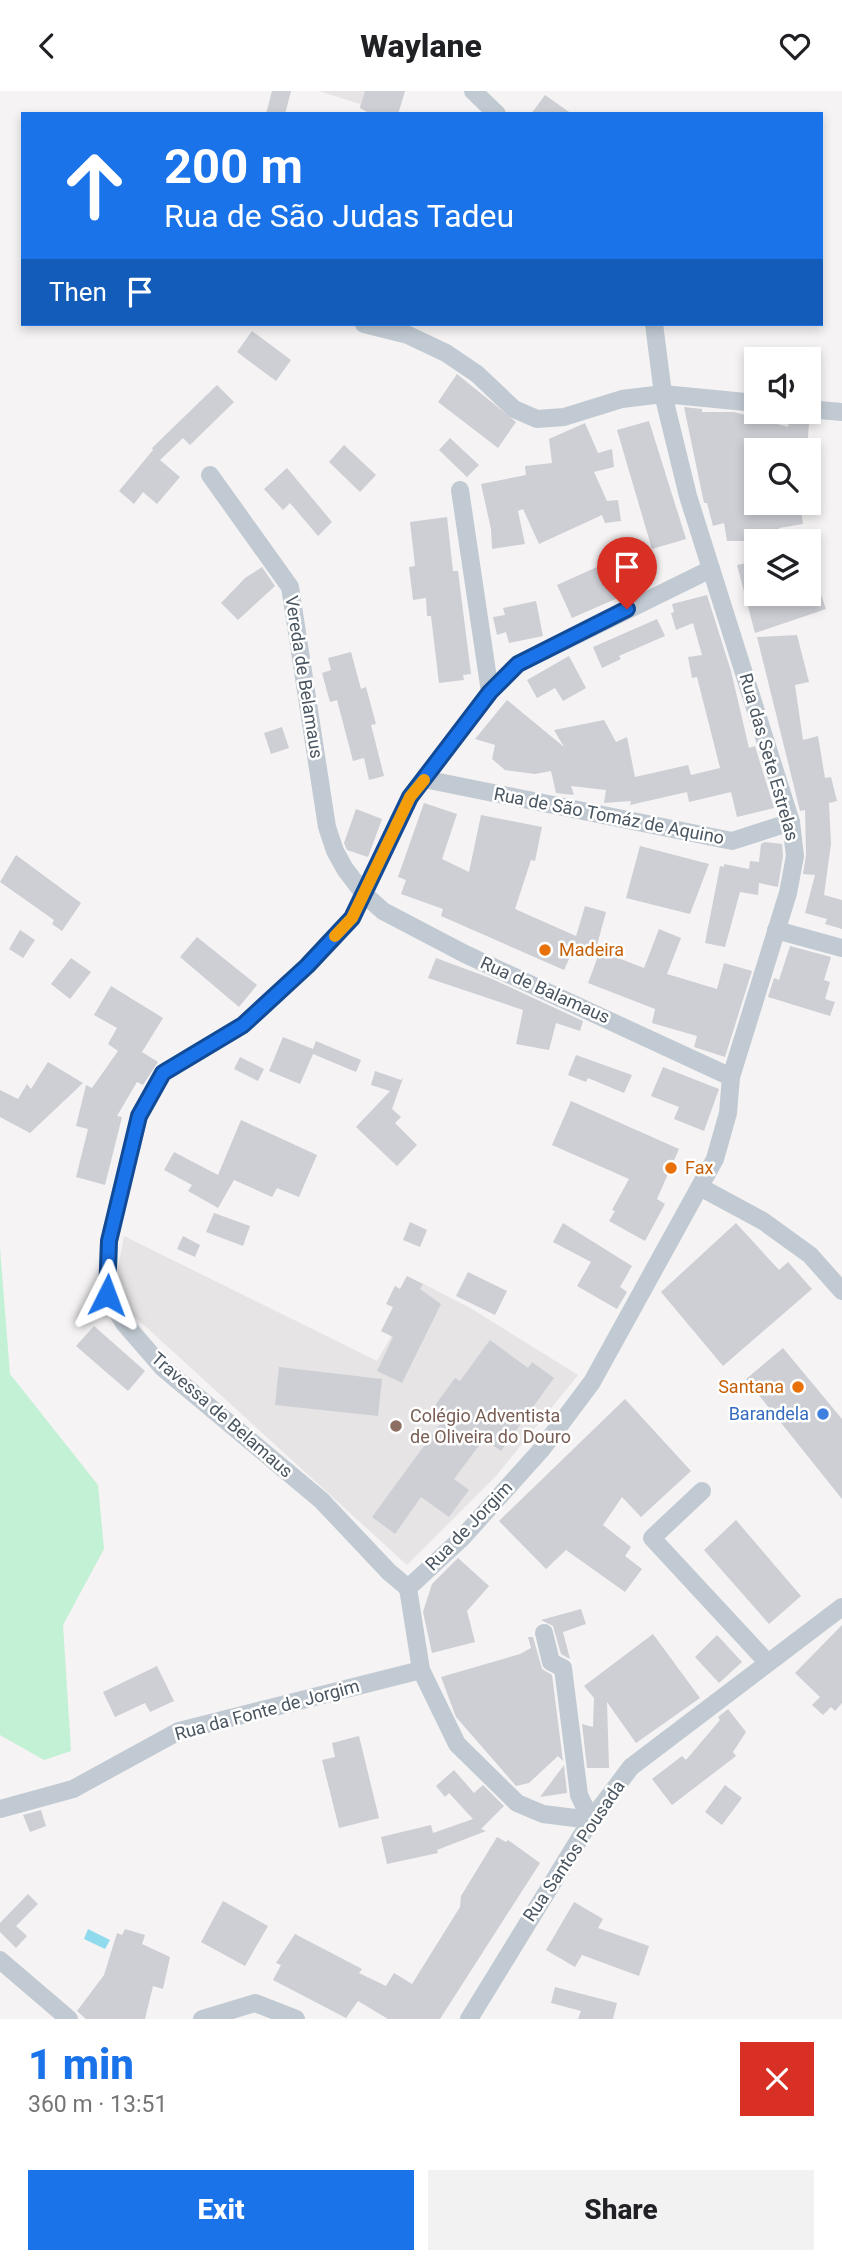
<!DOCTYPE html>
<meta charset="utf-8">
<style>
:root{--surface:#fff;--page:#f2f2f2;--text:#202124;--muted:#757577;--accent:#1a73e8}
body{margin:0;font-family:Roboto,sans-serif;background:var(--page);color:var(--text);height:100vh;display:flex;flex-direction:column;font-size:26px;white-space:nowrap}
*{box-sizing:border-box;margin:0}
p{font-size:23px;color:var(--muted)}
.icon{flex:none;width:38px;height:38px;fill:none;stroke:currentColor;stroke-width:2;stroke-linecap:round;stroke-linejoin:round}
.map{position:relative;height:1928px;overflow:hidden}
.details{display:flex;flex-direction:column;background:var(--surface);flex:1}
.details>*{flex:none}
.banner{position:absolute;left:21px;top:21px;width:802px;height:214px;border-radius:0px;box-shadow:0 4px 10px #0003;background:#1a73e8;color:#fff;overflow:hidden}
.buttons{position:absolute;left:744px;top:256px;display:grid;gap:14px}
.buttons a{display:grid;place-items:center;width:77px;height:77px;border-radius:0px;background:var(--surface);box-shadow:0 4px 10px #0003;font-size:35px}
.pin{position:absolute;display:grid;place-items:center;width:60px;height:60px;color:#fff;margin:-72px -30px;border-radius:50% 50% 50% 0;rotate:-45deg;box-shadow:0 0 7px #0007}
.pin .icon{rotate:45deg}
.me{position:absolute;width:77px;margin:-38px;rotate:3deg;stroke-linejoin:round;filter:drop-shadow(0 0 5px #0008)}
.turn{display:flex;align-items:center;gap:24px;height:147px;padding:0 28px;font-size:32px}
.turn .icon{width:91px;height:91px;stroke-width:2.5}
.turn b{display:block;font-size:49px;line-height:60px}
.then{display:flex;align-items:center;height:66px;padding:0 28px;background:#0003;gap:14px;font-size:26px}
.round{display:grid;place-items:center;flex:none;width:74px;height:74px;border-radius:0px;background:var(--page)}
.overview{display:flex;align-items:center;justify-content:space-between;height:119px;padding:0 28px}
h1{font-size:42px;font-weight:800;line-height:52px;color:var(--accent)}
.cta{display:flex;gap:14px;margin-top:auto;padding:14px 28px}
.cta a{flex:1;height:80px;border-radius:0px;background:var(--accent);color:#fff;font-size:28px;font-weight:800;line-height:80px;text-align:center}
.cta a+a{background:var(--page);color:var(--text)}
header{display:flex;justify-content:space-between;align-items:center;height:91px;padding:0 28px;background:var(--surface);font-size:32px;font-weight:800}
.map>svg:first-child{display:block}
.education{fill:#e6e4e5}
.green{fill:#c3f1d5}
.water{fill:#90daee}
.building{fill:#cdcfd5}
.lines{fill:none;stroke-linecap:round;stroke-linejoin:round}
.minor{stroke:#c1cad2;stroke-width:18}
.route-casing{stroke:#114b97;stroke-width:18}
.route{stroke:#1a73e8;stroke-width:12}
.slow{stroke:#f59e0b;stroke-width:12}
.food-dot{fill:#e8710a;stroke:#fff;stroke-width:2.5}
.shop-dot{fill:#3f7fe0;stroke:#fff;stroke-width:2.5}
.education-dot{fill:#8d6e63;stroke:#fff;stroke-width:2.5}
.labels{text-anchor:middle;stroke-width:5;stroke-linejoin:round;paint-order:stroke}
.street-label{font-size:18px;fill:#4a5661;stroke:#fff}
.food-label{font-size:18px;fill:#c56008;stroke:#fff;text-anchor:start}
.shop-label{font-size:18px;fill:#366cbe;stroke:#fff;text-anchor:end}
.education-label{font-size:18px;fill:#785e54;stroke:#fff;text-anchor:start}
</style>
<header><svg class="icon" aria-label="back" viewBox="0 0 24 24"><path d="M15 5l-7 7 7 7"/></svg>Waylane<svg class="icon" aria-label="heart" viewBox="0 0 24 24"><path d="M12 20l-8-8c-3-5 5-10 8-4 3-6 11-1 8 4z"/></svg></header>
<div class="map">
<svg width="842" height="1928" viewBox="0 0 842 1928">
<rect width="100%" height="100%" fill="#f5f3f3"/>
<g class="education">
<polygon points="319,0 405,0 398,23 371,23 360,17 360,13"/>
<polygon points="124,1145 377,1270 422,1192 472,1218 578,1284 496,1385 407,1474 134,1225 122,1208 116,1187"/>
</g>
<polygon class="green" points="0,1157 10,1283 98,1394 104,1458 63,1534 71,1660 44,1669 0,1644"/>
<polygon class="water" points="88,1838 110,1849 105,1858 84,1848"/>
<g class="building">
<polygon points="272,0 291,0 285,23 266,23"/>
<polygon points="365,0 405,0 398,23 371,23 360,17"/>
<polygon points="545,4 572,23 531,23"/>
<polygon points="252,240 291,269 276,290 237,261"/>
<polygon points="457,283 516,331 498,357 438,311"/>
<polygon points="217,294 234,311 190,354 183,347 160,369 180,386 157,413 143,401 134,413 119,400 153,359 152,357"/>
<polygon points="684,316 702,318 702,321 734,321 788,336 789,331 809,332 807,359 756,359 756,411 800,411 803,433 779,437 782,450 727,450 724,432 713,435 707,412 704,412"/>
<polygon points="649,330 686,448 652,458 617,339"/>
<polygon points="585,332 598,362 612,358 614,376 594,381 607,410 618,409 621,430 605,432 602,424 539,453 523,418 518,420 525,453 492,458 491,438 481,393 526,384 525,375 552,372 549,348"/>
<polygon points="450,347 479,374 467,386 439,359"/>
<polygon points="344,354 376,384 360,401 329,371"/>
<polygon points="287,377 332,431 318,445 290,412 283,419 264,398"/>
<polygon points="447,426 453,480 458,480 471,583 463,584 464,589 439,592 431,525 427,525 426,507 413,509 409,476 415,475 410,431"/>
<polygon points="628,462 643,496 572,527 557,494"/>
<polygon points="756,470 756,502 778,502 780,509 786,509 819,498 826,518 755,542 737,474"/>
<polygon points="262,476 275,495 238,529 221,512 245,487"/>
<polygon points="707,504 731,580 749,657 755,655 774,717 737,726 731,701 689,711 687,701 630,714 631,710 604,712 606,699 571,695 574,704 556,702 551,680 535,683 505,679 492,668 495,654 475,648 507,609 564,656 554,639 604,629 616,651 627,646 635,686 688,674 691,684 720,677 697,586 692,587 688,566 702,564 693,532 676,539 671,522 674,521 672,513"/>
<polygon points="536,510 543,545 509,552 506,541 497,544 493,526 505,524 503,517"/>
<polygon points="657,528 665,545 619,565 621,568 602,577 593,556"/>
<polygon points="797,544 809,591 795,594 803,649 818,645 825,687 831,686 837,710 829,712 831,753 824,804 842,809 842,838 825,833 827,828 805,822 815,784 803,783 806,764 805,719 800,720 757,546"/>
<polygon points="351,561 361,598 366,596 376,633 371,634 384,685 369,689 364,667 353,670 337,609 330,611 322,582 331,579 328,567"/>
<polygon points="569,565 586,597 563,610 555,597 537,607 527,589"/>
<polygon points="282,636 289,657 271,663 264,642"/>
<polygon points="424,712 457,723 442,768 469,781 481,724 542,736 535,770 531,769 515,818 576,845 585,815 606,821 596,858 576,853 564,879 441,825 443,818 401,803 406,789 398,786"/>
<polygon points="356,718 382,728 368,766 347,759 344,752"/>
<polygon points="765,751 782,753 783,765 778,796 759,792 758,804 740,801 725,856 705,852 720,775 724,776 724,773 749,778 750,770 759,771 761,753"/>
<polygon points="640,755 709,773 690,823 626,807"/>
<polygon points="16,764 81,812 62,840 52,833 54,829 0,791"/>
<polygon points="659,838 681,847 667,883 717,898 724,872 752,880 725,966 694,956 697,945 652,932 655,918 588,892 600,860 644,877"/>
<polygon points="20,839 35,849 23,867 9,858"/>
<polygon points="197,846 257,894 239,916 180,866"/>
<polygon points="790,855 831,866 824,889 830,891 825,908 835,911 830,925 768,906 774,887 779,889"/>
<polygon points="71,867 91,881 70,908 51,893"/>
<polygon points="436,867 490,887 583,930 580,940 556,932 549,959 516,953 523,919 428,887"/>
<polygon points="111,895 163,927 142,961 158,971 143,994 137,991 117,1025 122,1026 105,1094 76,1086 88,1038 76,1035 86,994 92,997 118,960 108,953 117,937 94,924"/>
<polygon points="283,946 313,958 316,950 361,969 356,981 313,963 300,993 269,980"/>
<polygon points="576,964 632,984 624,1002 588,987 586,991 568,984"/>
<polygon points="240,966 264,978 258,990 234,978"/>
<polygon points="48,971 83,992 30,1042 0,1026 0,999 18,1008 27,993 31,998"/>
<polygon points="663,976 719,998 704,1040 674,1028 679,1016 651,1005"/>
<polygon points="375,980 401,989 403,987 392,1018 401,1026 395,1032 417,1054 397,1075 356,1036 390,1000 371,994"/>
<polygon points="571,1010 679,1058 657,1108 665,1113 645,1150 609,1130 615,1120 612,1119 629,1088 552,1054"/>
<polygon points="241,1029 317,1064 299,1106 277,1097 272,1106 234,1089 218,1117 188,1100 192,1094 164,1079 174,1061 218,1084"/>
<polygon points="214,1122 250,1135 243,1155 206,1141"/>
<polygon points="410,1131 427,1139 420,1156 403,1149"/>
<polygon points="563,1132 632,1175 620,1196 627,1201 617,1218 577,1195 591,1171 553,1151"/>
<polygon points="736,1132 779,1179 788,1171 812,1198 723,1275 661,1201"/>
<polygon points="183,1145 200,1154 195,1166 177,1158"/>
<polygon points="468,1181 507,1200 495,1224 456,1205"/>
<polygon points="407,1185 423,1193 420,1198 441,1213 402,1292 377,1280 393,1246 381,1240 393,1216 386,1213 395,1195 400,1198"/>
<polygon points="94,1235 145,1280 128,1300 76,1255"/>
<polygon points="490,1249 528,1277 532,1271 554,1287 501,1360 484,1348 454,1388 469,1399 449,1426 421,1406 395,1443 372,1426 440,1333 428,1324 455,1287 460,1290"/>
<polygon points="783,1257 842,1328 842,1408 746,1288"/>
<polygon points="279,1276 382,1288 378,1325 275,1314"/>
<polygon points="625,1308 691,1380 641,1426 622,1406 603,1434 631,1456 625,1465 642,1478 625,1501 566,1459 546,1478 499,1430"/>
<polygon points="736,1429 801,1505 769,1533 704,1459"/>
<polygon points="458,1467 489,1495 467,1520 475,1551 432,1562 423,1521 432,1493"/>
<polygon points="581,1518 586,1533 563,1541 570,1568 561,1563 553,1535 541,1529"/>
<polygon points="842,1534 842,1612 835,1620 831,1616 823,1624 812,1614 820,1606 795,1582"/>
<polygon points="653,1543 700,1607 636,1652 607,1611 609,1677 587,1677 582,1633 593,1636 594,1607 584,1595"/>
<polygon points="717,1544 742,1571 719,1592 695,1566"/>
<polygon points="528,1546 533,1546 542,1578 552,1584 563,1670 558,1665 529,1692 516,1695 456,1626 441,1586 520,1563 531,1557"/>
<polygon points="157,1575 174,1610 150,1621 145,1612 115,1626 103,1601"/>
<polygon points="728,1618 746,1641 733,1661 736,1665 672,1714 652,1688 682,1665 686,1669 720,1629 718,1626"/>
<polygon points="359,1645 379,1727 339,1737 322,1669 335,1666 332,1652"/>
<polygon points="564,1674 567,1702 540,1706"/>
<polygon points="454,1679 474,1702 483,1694 504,1715 481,1738 486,1740 437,1759 438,1762 387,1773 381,1746 431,1734 433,1742 473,1728 449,1702 445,1706 436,1695"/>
<polygon points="725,1694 742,1707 722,1734 705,1721"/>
<polygon points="41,1719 46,1735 30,1741 23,1724"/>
<polygon points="497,1746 506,1751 508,1749 540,1772 440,1928 388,1928 358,1910 346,1927 273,1889 281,1874 276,1872 295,1843 362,1878 359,1882 386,1895 394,1882 412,1893 460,1816 461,1805"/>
<polygon points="28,1803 38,1813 16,1835 27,1845 16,1857 0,1841 0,1832"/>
<polygon points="223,1810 268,1835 245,1875 201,1851"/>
<polygon points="574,1811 603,1828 598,1837 649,1855 639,1885 582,1864 575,1876 546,1859"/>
<polygon points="125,1838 145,1844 142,1853 170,1866 163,1898 153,1895 145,1928 86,1928 77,1920 104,1884 117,1842 122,1844"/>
<polygon points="555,1896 617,1912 613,1928 578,1928 581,1920 551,1912"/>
</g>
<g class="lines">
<g class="minor">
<polyline points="473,0 497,23"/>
<polyline points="364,233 408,244 446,262 477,283 514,318 537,328 564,326 622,308 663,303 756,312"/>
<polyline points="808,318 842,321"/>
<polyline points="210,384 290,496 327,736 335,760 345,778 364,803 383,820 465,863 731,986"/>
<polyline points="460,399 490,601"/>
<polyline points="424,688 732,750 791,731"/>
<polyline points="776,839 842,857"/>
<polyline points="700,1096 763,1130 810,1164 842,1200"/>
<polyline points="702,1400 652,1447 767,1571"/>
<polyline points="408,1497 389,1481 321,1409 163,1277 124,1232 107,1204 109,1150 139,1025 163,982 243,934 307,875 352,827 410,706 490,601 518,573 711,478"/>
<polyline points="544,1542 551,1571 563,1577 579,1704 591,1729"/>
<polyline points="0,1718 73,1698 179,1640 421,1579"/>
<polyline points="591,1729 543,1723 517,1712 457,1653 421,1579 408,1497 462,1447 541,1359 592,1291 715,1068 728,1022 731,986 788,802 795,765 791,731 688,405 663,303 654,233"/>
<polyline points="0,1869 69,1928"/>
<polyline points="202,1928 255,1912 296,1928"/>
<polyline points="469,1928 591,1729 631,1676 842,1516"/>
</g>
</g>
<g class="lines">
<defs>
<polyline id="route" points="107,1204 109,1150 139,1025 163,982 243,934 307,875 352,827 410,706 490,601 518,573 627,518"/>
</defs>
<use href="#route" class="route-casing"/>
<use href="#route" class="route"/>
<polyline class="slow" points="335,845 352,827 410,706 424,689"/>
</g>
<g class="food-dot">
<circle cx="545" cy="859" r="7"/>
<circle cx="671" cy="1077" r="7"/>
<circle cx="798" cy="1296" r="7"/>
</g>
<circle class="shop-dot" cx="823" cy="1323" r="7"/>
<circle class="education-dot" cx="396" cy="1335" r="7"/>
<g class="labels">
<g class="street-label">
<text transform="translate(304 586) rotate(81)" y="6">Vereda de Belamaus</text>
<text transform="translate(769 666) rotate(74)" y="6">Rua das Sete Estrelas</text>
<text transform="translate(609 725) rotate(11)" y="6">Rua de São Tomáz de Aquino</text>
<text transform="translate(545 899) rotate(24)" y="6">Rua de Balamaus</text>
<text transform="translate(222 1324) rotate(41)" y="6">Travessa de Belamaus</text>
<text transform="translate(469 1435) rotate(-46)" y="6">Rua de Jorgim</text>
<text transform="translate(267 1619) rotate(-15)" y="6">Rua da Fonte de Jorgim</text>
<text transform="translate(574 1760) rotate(-56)" y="6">Rua Santos Pousada</text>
</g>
<g class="food-label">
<text x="559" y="865">Madeira</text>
<text x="685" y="1083">Fax</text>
<text x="784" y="1302" text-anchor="end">Santana</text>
</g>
<g class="shop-label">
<text x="809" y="1329">Barandela</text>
</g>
<g class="education-label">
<text x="410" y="1331">Colégio Adventista<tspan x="410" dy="21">de Oliveira do Douro</tspan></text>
</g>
</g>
</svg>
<div class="buttons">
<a><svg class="icon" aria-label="sound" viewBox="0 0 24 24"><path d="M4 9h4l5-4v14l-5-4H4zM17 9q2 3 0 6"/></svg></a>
<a><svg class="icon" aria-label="search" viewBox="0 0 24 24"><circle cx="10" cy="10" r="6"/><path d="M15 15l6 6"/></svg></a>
<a><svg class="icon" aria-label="layers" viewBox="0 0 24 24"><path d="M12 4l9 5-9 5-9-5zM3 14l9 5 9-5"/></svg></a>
</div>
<div class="pin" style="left:627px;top:518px;background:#d93025"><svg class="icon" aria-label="arrive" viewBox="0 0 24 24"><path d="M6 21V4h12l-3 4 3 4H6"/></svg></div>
<svg class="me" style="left:107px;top:1204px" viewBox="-20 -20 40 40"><path d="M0-17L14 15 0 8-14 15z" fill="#1a73e8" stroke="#fff" stroke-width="4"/></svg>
<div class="banner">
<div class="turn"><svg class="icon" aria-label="ahead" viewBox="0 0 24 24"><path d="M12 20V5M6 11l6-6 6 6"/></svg><div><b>200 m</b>Rua de São Judas Tadeu</div></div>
<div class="then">Then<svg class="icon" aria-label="arrive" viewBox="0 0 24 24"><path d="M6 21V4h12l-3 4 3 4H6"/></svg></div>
</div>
</div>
<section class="details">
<div class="overview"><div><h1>1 min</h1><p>360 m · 13:51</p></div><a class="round" style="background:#d93025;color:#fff"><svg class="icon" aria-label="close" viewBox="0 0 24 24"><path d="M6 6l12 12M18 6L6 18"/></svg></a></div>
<div class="cta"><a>Exit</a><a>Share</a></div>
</section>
